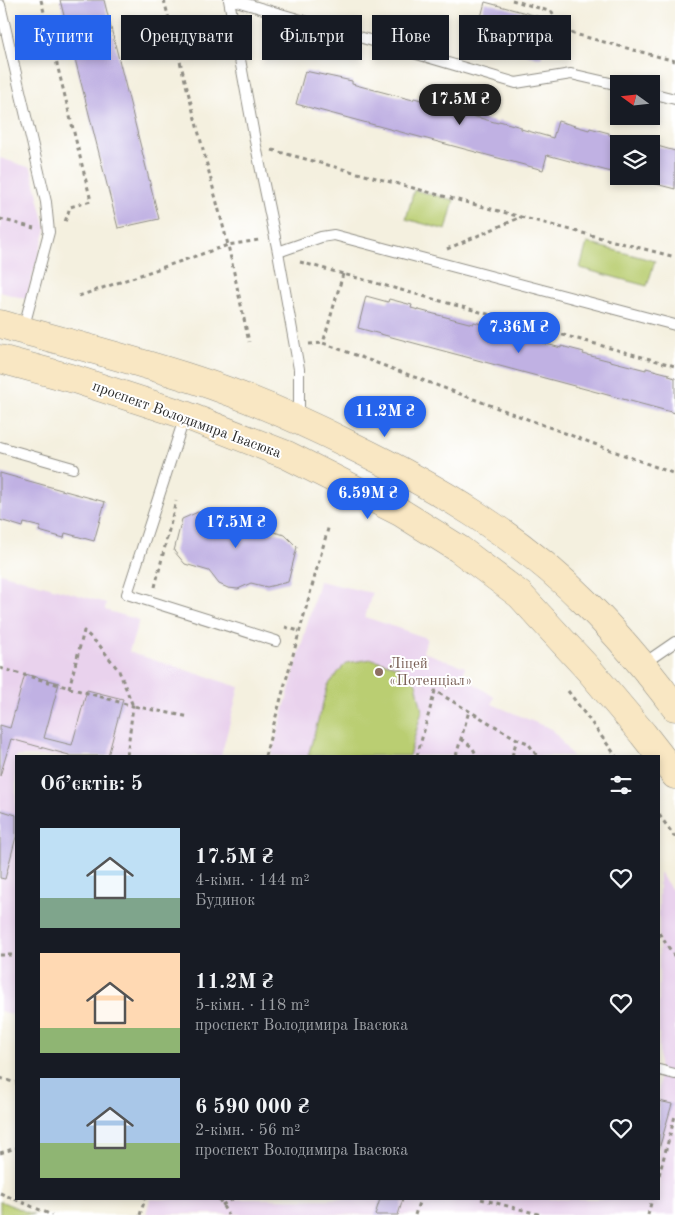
<!DOCTYPE html>
<html lang="uk">
<meta charset="utf-8">
<style>
body{margin:0;font-family:"Old Standard TT",serif;background:#20242c;color:#f1f3f6;height:100vh;display:flex;flex-direction:column;font-size:19px;white-space:nowrap}
*{box-sizing:border-box;margin:0}
p{font-size:16px;color:#9ea1a6}
.icon{flex:none;width:28px;height:28px;fill:none;stroke:currentColor;stroke-width:2;stroke-linecap:round;stroke-linejoin:round}
.map{position:relative;flex:1;overflow:hidden}
.drawer{position:absolute;left:15px;top:755px;width:645px;height:445px;display:flex;flex-direction:column;background:#171b24;border-radius:0px;box-shadow:0 2px 8px #0003}
.drawer>*{flex:none}
.top-card{position:absolute;left:15px;top:15px;width:645px;height:45px;display:flex;gap:10px}
.needle{width:32px;rotate:285deg}
.controls{position:absolute;left:610px;top:75px;display:grid;gap:10px}
.controls a{display:grid;place-items:center;width:50px;height:50px;border-radius:0px;background:#171b24;box-shadow:0 2px 8px #0003;font-size:25px}
.price{position:absolute;translate:-50% -42px;padding:0 11px;border-radius:18px;background:#2563eb;color:#fff;font-size:16px;line-height:32px;filter:drop-shadow(0 1px 2px #0008)}
.price::after{content:'';position:absolute;left:50%;top:30px;width:15px;height:11px;margin-left:-8px;background:inherit;clip-path:polygon(0 0,100% 0,50% 100%)}
.price.selected{background:#222;color:#fff}
ul{padding:0;list-style:none}
li{display:flex;align-items:center;gap:15px;height:125px;padding:0 25px}
li span{display:grid;place-items:center;flex:none;width:140px;height:100px;border-radius:0px;color:#555}
li>.icon{margin-inline-start:auto}
span .icon{width:60px;height:60px;fill:#fffc;stroke-width:1}
li b{font-size:21px}
h2{display:flex;justify-content:space-between;align-items:center;height:60px;padding:0 25px;font-size:21px}
.tag{padding:0 18px;border-radius:0px;background:#171b24;box-shadow:0 2px 8px #0003;font-size:18px;line-height:45px}
.tag.selected{background:#2563eb;color:#fff}
.map>svg:first-child{display:block}
.built{fill:#e9d2ed}
.green{fill:#bace72;stroke:#727c4e}
.building{fill:#c0b1e3}
.lines{fill:none;stroke-linecap:round;stroke-linejoin:round}
.service-casing{stroke:#908e85;stroke-width:12}
.secondary-casing{stroke:#908e85;stroke-width:29}
.path{stroke:#908e85;stroke-width:3;stroke-dasharray:4 4;stroke-linecap:butt}
.service{stroke:#fff;stroke-width:10}
.secondary{stroke:#f9e7c3;stroke-width:28}
.education-dot{fill:#8d6e63;stroke:#fff;stroke-width:2}
.labels{text-anchor:middle;stroke-width:4;stroke-linejoin:round;paint-order:stroke}
.street-label{font-size:15px;fill:#2b2b2b;stroke:#fff}
.education-label{font-size:15px;fill:#785e54;stroke:#fff;text-anchor:start}
</style>
<div class="map">
<svg width="675" height="1215" viewBox="0 0 675 1215">
<rect width="100%" height="100%" fill="#fff"/>
<filter id="ink" filterUnits="userSpaceOnUse"><feTurbulence type="fractalNoise" baseFrequency=".02" numOctaves="2"/><feDisplacementMap in="SourceGraphic" scale="10" xChannelSelector="R" yChannelSelector="G"/><feConvolveMatrix kernelMatrix="1 2 1 2 8 2 1 2 1" color-interpolation-filters="sRGB"/></filter>
<filter id="wash" filterUnits="userSpaceOnUse"><feTurbulence type="fractalNoise" baseFrequency=".0096" numOctaves="4" result="noise"/><feDisplacementMap in="SourceGraphic" scale="20" xChannelSelector="R" yChannelSelector="G"/><feGaussianBlur stdDeviation="1.12" result="paint"/><feColorMatrix in="noise" values="0 0 0 0 0 0 0 0 0 0 0 0 0 0 0 0 0 1.4 0 .05"/><feComposite in="paint" operator="in"/></filter>
<g filter="url(#wash)">
<rect width="100%" height="100%" fill="#f4f0df"/>
<!-- built -->
<path class="built" d="M0,158L31,168L46,229L26,299L0,292Z
M0,573L106,603L105,610L139,620L129,652L239,687L221,756H16V1015L0,1011Z
M319,581L372,593L365,617L427,638L423,652L465,667L463,676L494,697L492,704L553,730L572,756H271Z
M659,872L675,894V1215L146,1214L150,1199H659Z"/>
<!-- green -->
<path class="green" d="M414,190L454,200L446,230L406,219Z
M587,243L655,261L647,286L580,268Z
M372,659L399,667L416,683L422,711L409,756H308L328,685L346,663Z
M0,1201L34,1215H0Z"/>
<g id="blocks">
<!-- building -->
<path class="building" d="M60,0H104L159,219L118,228Z
M485,2L552,20L541,58L475,40Z
M305,71L352,81V84L413,100L414,98L436,104V106L498,123L499,121L521,127V129L553,138L558,121L589,130L590,128L609,133V135L639,144H619V174L547,155L543,170L296,104Z
M654,145L675,151V189L629,177L651,176V146L654,147Z
M366,296L388,302L389,299L412,305L411,308L473,324L474,322L496,328L495,330L561,348V346L584,352L583,354L646,370V368L669,374V376L675,378V413L358,328Z
M0,473L105,502L94,541L65,533L64,538L39,531L41,527L24,523L23,527L0,520Z
M234,511L249,512L263,519L266,530L285,535L297,547L288,582L267,587L251,583L238,589L228,588L219,584L209,571L185,564L174,551L182,519L198,512L224,518Z
M25,674L59,683L44,738L72,745L87,690L123,699L108,756H69V755L11,739L0,776V725L10,728Z
M0,810L16,815V837L5,879L0,878Z
M659,1101L672,1104L659,1149Z
M380,1199H403L398,1215H375Z"/>
</g>
</g>
<g filter="url(#ink)">
<use href="#blocks" fill-opacity="0" stroke="#908e85" stroke-width="1"/>
<g class="lines">
<!-- service casing -->
<g class="service-casing">
<path id="service" d="M229,0L256,146L278,252L299,369V417
M233,0L516,83L571,74L619,85
M0,5L46,202L49,232L23,330
M651,93L675,99
M278,252L321,237L334,235L675,325
M185,416L127,594L276,641
M0,447L73,468
M643,664L675,642
M659,1070L675,1074"/>
</g>
<!-- secondary casing -->
<g class="secondary-casing">
<path id="secondary" d="M0,324C65,342 131,359 196,380C248,397 300,420 350,445C436,487 519,535 587,604C619,636 648,671 675,707
M0,359L74,379L185,415L287,455L400,512L459,549L520,595L590,671L643,734L675,775"/>
</g>
<!-- path -->
<path class="path" d="M41,0L91,201L70,207L65,222
M164,0L228,245L249,342
M512,0L552,12L563,31L675,61
M272,150L521,217
M0,219L34,228
M447,249L521,217L675,257
M300,262L675,366
M343,274L323,343L675,474
M79,296L228,245L259,240
M309,344L323,343
M155,587L176,501
M285,627L299,631
M0,668L133,706L127,756
M69,688L84,631L100,646L119,671L133,706L190,717
M568,691L616,756
M461,739L472,747L477,756
M265,756L329,525
M417,756L435,691L517,739
M456,756L469,711
M512,756L517,739L528,743L537,756
M659,815L675,837
M659,933L675,957
M0,955H16
M0,1078L16,1083
M0,1153L16,1148
M659,1175L675,1116
M0,1193L52,1215
M219,1199L228,1215
M481,1199L542,1215
M222,1205L233,1199
M140,1215L145,1199
M415,1215L420,1199
M648,1215L652,1199"/>
<!-- service -->
<use href="#service" class="service"/>
<!-- secondary -->
<use href="#secondary" class="secondary"/>
</g>
</g>
<!-- markers -->
<circle class="education-dot" cx="379" cy="672" r="5"/>
<g class="labels">
<!-- street labels -->
<g class="street-label">
<text transform="translate(187 419) rotate(20)" y="5">проспект Володимира Івасюка</text>
</g>
<!-- education labels -->
<g class="education-label">
<text x="389" y="668">Ліцей<tspan x="389" dy="17">«Потенціал»</tspan></text>
</g>
</g>
</svg>
<div class="controls">
<a><svg class="needle" viewBox="-14 -14 28 28"><path d="M0-13l5 13h-10z" fill="#e53935"/><path d="M0 13l5-13h-10z" fill="#9ea1a6"/></svg></a>
<a><svg class="icon" aria-label="layers" viewBox="0 0 24 24"><path d="M12 4l9 5-9 5-9-5zM3 14l9 5 9-5"/></svg></a>
</div>
<b class="price selected" style="left:460px;top:126px">17.5M ₴</b>
<b class="price" style="left:519px;top:354px">7.36M ₴</b>
<b class="price" style="left:385px;top:438px">11.2M ₴</b>
<b class="price" style="left:368px;top:520px">6.59M ₴</b>
<b class="price" style="left:236px;top:549px">17.5M ₴</b>
<div class="top-card">
<a class="tag selected">Купити</a>
<a class="tag">Орендувати</a>
<a class="tag">Фільтри</a>
<a class="tag">Нове</a>
<a class="tag">Квартира</a>
</div>
<section class="drawer">
<h2>Об’єктів: 5<svg class="icon" aria-label="filters" viewBox="0 0 24 24"><path d="M4 7h16M4 17h16"/><circle cx="9" cy="7" r="2"/><circle cx="15" cy="17" r="2"/></svg></h2>
<ul>
<li><span style="background:linear-gradient(#bfe0f5 70%,#7fa58c 0)"><svg class="icon" aria-label="home" viewBox="0 0 24 24"><path d="M3 11l9-7 9 7M6 9v11h12V9"/></svg></span><div><b>17.5M ₴</b><p>4-кімн. · 144 m²</p><p>Будинок</p></div><svg class="icon" aria-label="heart" viewBox="0 0 24 24"><path d="M12 20l-8-8c-3-5 5-10 8-4 3-6 11-1 8 4z"/></svg></li>
<li><span style="background:linear-gradient(#ffd9b3 75%,#8fb573 0)"><svg class="icon" aria-label="home" viewBox="0 0 24 24"><path d="M3 11l9-7 9 7M6 9v11h12V9"/></svg></span><div><b>11.2M ₴</b><p>5-кімн. · 118 m²</p><p>проспект Володимира Івасюка</p></div><svg class="icon" aria-label="heart" viewBox="0 0 24 24"><path d="M12 20l-8-8c-3-5 5-10 8-4 3-6 11-1 8 4z"/></svg></li>
<li><span style="background:linear-gradient(#a9c7e8 65%,#8fb573 0)"><svg class="icon" aria-label="home" viewBox="0 0 24 24"><path d="M3 11l9-7 9 7M6 9v11h12V9"/></svg></span><div><b>6 590 000 ₴</b><p>2-кімн. · 56 m²</p><p>проспект Володимира Івасюка</p></div><svg class="icon" aria-label="heart" viewBox="0 0 24 24"><path d="M12 20l-8-8c-3-5 5-10 8-4 3-6 11-1 8 4z"/></svg></li>
</ul>
</section>
</div>
